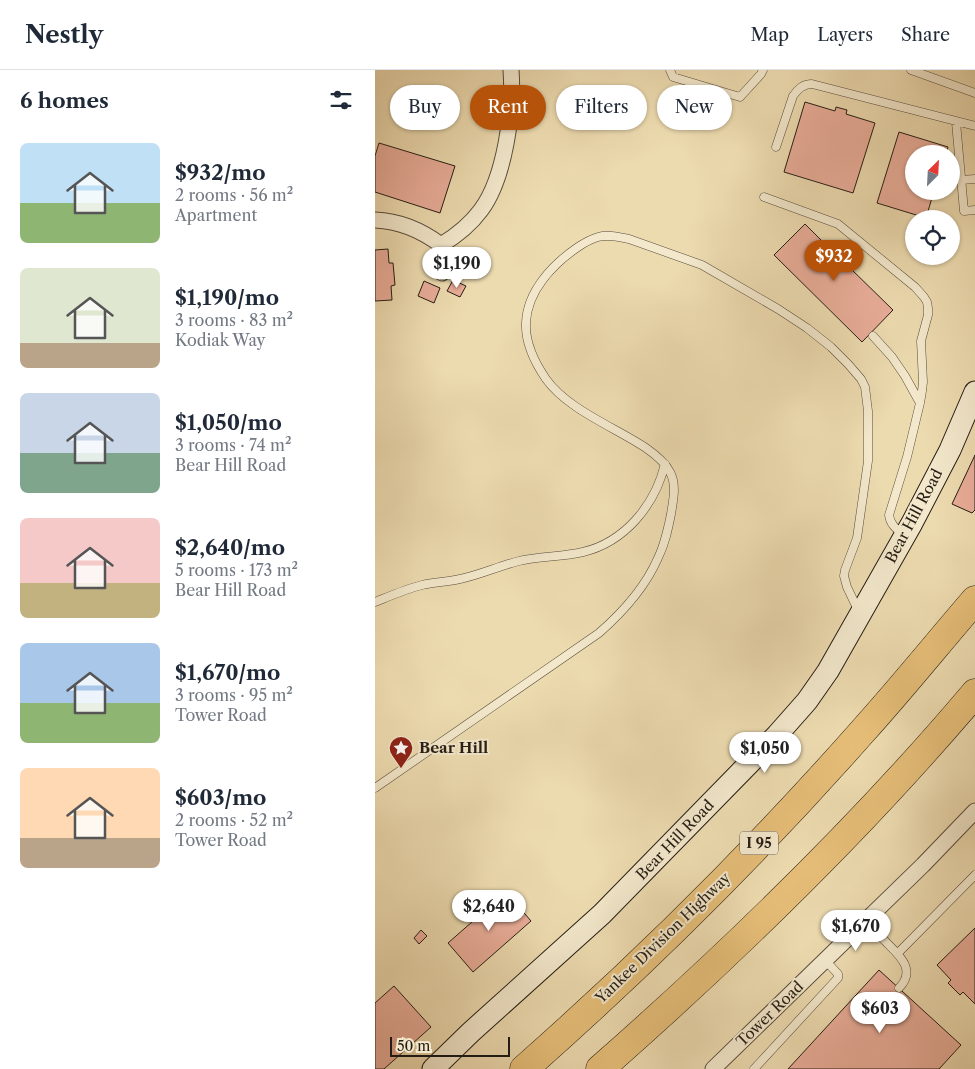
<!DOCTYPE html>
<meta charset="utf-8">
<style>
body{margin:0;font-family:"Libre Caslon Text",serif;background:#f2f2f3;color:#1f2937;height:100vh;display:flex;flex-direction:column;font-size:19px;white-space:nowrap}
*{box-sizing:border-box;margin:0}
p{font-size:16px;color:#747a83}
.icon{flex:none;width:28px;height:28px;fill:none;stroke:currentColor;stroke-width:2;stroke-linecap:round;stroke-linejoin:round}
.map{position:relative;flex:1;overflow:hidden}
.drawer{display:flex;flex-direction:column;background:#fff;width:375px}
.drawer>*{flex:none}
.guide{position:absolute;left:15px;top:15px;width:475px;height:45px;display:flex;gap:10px}
.needle{width:32px;rotate:24deg}
.fabs{position:absolute;left:530px;top:75px;display:grid;gap:10px}
.fabs a{display:grid;place-items:center;width:55px;height:55px;border-radius:50%;background:#fff;box-shadow:0 1px 4px #0004;font-size:25px}
.scale{position:absolute;left:15px;bottom:12px;width:120px;box-sizing:border-box;padding-left:5px;border:2px solid #251d14;border-top:0;font-size:14px;line-height:18px;white-space:nowrap;color:#251d14;-webkit-text-stroke:4px #f3e8cc;paint-order:stroke}
.price{position:absolute;translate:-50% -42px;padding:0 11px;border-radius:18px;background:#fff;color:#222;font-size:16px;line-height:32px;filter:drop-shadow(0 1px 2px #0008)}
.price::after{content:'';position:absolute;left:50%;top:30px;width:15px;height:11px;margin-left:-8px;background:inherit;clip-path:polygon(0 0,100% 0,50% 100%)}
.price.selected{background:#b45309;color:#fff}
ul{padding:0;list-style:none}
li{display:flex;align-items:center;gap:15px;height:125px;padding:0 20px}
li span{display:grid;place-items:center;flex:none;width:140px;height:100px;border-radius:8px;color:#555}
li>.icon{margin-inline-start:auto}
span .icon{width:60px;height:60px;fill:#fffc;stroke-width:1}
li b{font-size:21px}
h2{display:flex;justify-content:space-between;align-items:center;height:60px;padding:0 20px;font-size:21px}
.pill{padding:0 18px;border-radius:22px;background:#fff;box-shadow:0 1px 4px #0004;font-size:18px;line-height:45px}
.pill.selected{background:#b45309;color:#fff}
header{display:flex;align-items:center;gap:30px;box-sizing:border-box;height:70px;padding:0 25px;background:#fff;border-bottom:1px solid #e0e1e3}
header strong{font-size:24px}
nav{display:flex;gap:28px;margin-inline-start:auto;font-size:18px}
main{display:flex;flex:1;min-height:0}
.map>svg:first-child{display:block}
.building{fill:#e9ad99;stroke:#251d14}
.lines{fill:none;stroke-linecap:round;stroke-linejoin:round}
.lane-casing{stroke:#574c3b;stroke-width:9}
.street-casing{stroke:#574c3b;stroke-width:17}
.secondary-casing{stroke:#251d14;stroke-width:23}
.highway-casing{stroke:#251d14;stroke-width:29}
.lane{stroke:#f3e8cc;stroke-width:8}
.street{stroke:#f3e8cc;stroke-width:15}
.secondary{stroke:#f3e8cc;stroke-width:21}
.highway{stroke:#e6be78;stroke-width:28}
.labels{text-anchor:middle;stroke-width:4;stroke-linejoin:round;paint-order:stroke}
.shield{fill:#f3e8cc;stroke:#635a4b;stroke-width:1}
.shield-label{font-size:14px;font-weight:bold;fill:#251d14}
.street-label{font-size:15px;fill:#251d14;stroke:#f3e8cc}
.poi-label{font-size:15px;font-weight:bold;fill:#251d14;stroke:#f3e8cc;text-anchor:start}
</style>
<header>
<strong>Nestly</strong>
<nav><a>Map</a><a>Layers</a><a>Share</a></nav>
</header>
<main>
<section class="drawer">
<h2>6 homes<svg class="icon" aria-label="filters" viewBox="0 0 24 24"><path d="M4 7h16M4 17h16"/><circle cx="9" cy="7" r="2"/><circle cx="15" cy="17" r="2"/></svg></h2>
<ul>
<li><span style="background:linear-gradient(#bfe0f5 60%,#8fb573 0)"><svg class="icon" aria-label="home" viewBox="0 0 24 24"><path d="M3 11l9-7 9 7M6 9v11h12V9"/></svg></span><div><b>$932/mo</b><p>2 rooms · 56 m²</p><p>Apartment</p></div></li>
<li><span style="background:linear-gradient(#dfe7d0 75%,#b9a48a 0)"><svg class="icon" aria-label="home" viewBox="0 0 24 24"><path d="M3 11l9-7 9 7M6 9v11h12V9"/></svg></span><div><b>$1,190/mo</b><p>3 rooms · 83 m²</p><p>Kodiak Way</p></div></li>
<li><span style="background:linear-gradient(#c9d6e8 60%,#7fa58c 0)"><svg class="icon" aria-label="home" viewBox="0 0 24 24"><path d="M3 11l9-7 9 7M6 9v11h12V9"/></svg></span><div><b>$1,050/mo</b><p>3 rooms · 74 m²</p><p>Bear Hill Road</p></div></li>
<li><span style="background:linear-gradient(#f6c9c9 65%,#c2b280 0)"><svg class="icon" aria-label="home" viewBox="0 0 24 24"><path d="M3 11l9-7 9 7M6 9v11h12V9"/></svg></span><div><b>$2,640/mo</b><p>5 rooms · 173 m²</p><p>Bear Hill Road</p></div></li>
<li><span style="background:linear-gradient(#a9c7e8 60%,#8fb573 0)"><svg class="icon" aria-label="home" viewBox="0 0 24 24"><path d="M3 11l9-7 9 7M6 9v11h12V9"/></svg></span><div><b>$1,670/mo</b><p>3 rooms · 95 m²</p><p>Tower Road</p></div></li>
<li><span style="background:linear-gradient(#ffd9b3 70%,#b9a48a 0)"><svg class="icon" aria-label="home" viewBox="0 0 24 24"><path d="M3 11l9-7 9 7M6 9v11h12V9"/></svg></span><div><b>$603/mo</b><p>2 rooms · 52 m²</p><p>Tower Road</p></div></li>
</ul>
</section>
<div class="map">
<svg width="600" height="999" viewBox="0 0 600 999">
<rect width="100%" height="100%" fill="#eddbb0"/>
<filter id="stains"><feTurbulence type="fractalNoise" baseFrequency=".004" numOctaves="4"/><feColorMatrix values="0 0 0 0 .2 0 0 0 0 .09 0 0 0 0 .02 0 0 0 .5 -.17"/></filter>
<radialGradient id="worn" r=".72"><stop offset=".6" stop-color="#630" stop-opacity="0"/><stop offset="1" stop-color="#630" stop-opacity=".3"/></radialGradient>
<!-- building -->
<path class="building" d="M430,32L460,41L461,37L472,40L471,44L500,53L478,123L409,102Z
M524,62L573,77L571,84H539V121H559L551,148L502,133Z
M4,73L80,96L65,143L0,122V86Z
M430,154L454,178L459,174L477,192L473,196L518,240L487,272L399,185Z
M84,178L99,186L91,202L76,194Z
M13,179L14,193H18L20,215L16,216L17,230L0,231V180Z
M78,210L91,216L85,227L72,221Z
M49,211L65,218L59,233L43,226Z
M600,385V440L597,443L577,434Z
M131,822L156,851L98,902L73,873Z
M600,858V934L588,922L585,925L573,913L576,910L562,895Z
M46,860L52,866L44,874L39,868Z
M504,900L586,975L564,999H413Z
M19,916L56,957L9,999H0V933Z"/>
<g class="lines">
<!-- lane casing -->
<g class="lane-casing">
<path id="lane" d="M295,0L298,7L365,27L386,4L388,0
M536,0L600,23
M581,52L589,141L600,140
M401,77L418,26C423,19 428,14 437,14L600,56
M576,107L586,110L600,109
M389,127L463,154L540,217L549,227L552,232L553,238V245L546,271L548,312L547,321L545,333L532,387L514,445C515,454 521,459 528,464
M498,266L517,287L530,306L545,333
M0,532C15,526 31,519 47,515C59,512 72,512 85,509C105,505 124,496 144,491C165,486 187,487 208,482C250,472 280,435 290,394
M0,718L224,563C248,542 270,518 283,488C290,474 293,459 296,444C298,431 302,415 295,402C290,392 281,385 271,378C241,358 192,339 171,309C160,293 150,273 151,253C152,221 178,194 203,177C209,173 216,169 223,167C233,164 244,167 254,169L327,195L403,239L432,258L456,277L473,294L486,309L490,317L493,341V391L482,468L470,500L469,506L472,517L483,540
M490,852C497,859 504,865 511,872C524,885 542,900 524,918
M523,883L600,805
M379,999L463,908V904L450,890"/>
</g>
<!-- street casing -->
<g class="street-casing">
<path id="street" d="M0,150C25,151 46,160 66,175
M67,203L68,194L66,175C81,166 95,155 106,140C130,108 139,40 136,0
M338,999L548,795L600,741"/>
</g>
<!-- secondary casing -->
<g class="secondary-casing">
<path id="secondary" d="M58,999L96,962L227,844L402,665L432,631L453,601L537,453L575,380L600,322"/>
</g>
<!-- highway casing -->
<g class="highway-casing">
<path id="highway" d="M149,999C268,894 382,781 487,662C526,619 562,574 600,530
M225,999C358,882 486,758 600,623"/>
</g>
<!-- lane -->
<use href="#lane" class="lane"/>
<!-- street -->
<use href="#street" class="street"/>
<!-- secondary -->
<use href="#secondary" class="secondary"/>
<!-- highway -->
<use href="#highway" class="highway"/>
</g>
<!-- icons -->
<defs>
<g id="sight-pin" transform="scale(1.25)"><path d="M0 17L-7.5 6A9.5 9.5 0 1 1 7.5 6Z" fill="#8f2418" stroke="#f3e8cc"/><path d="M0-6L1.8-2.2L6-1.7L2.9 1.2L3.7 5.4L0 3.3L-3.7 5.4L-2.9 1.2L-6-1.7L-1.8-2.2Z" fill="#fff"/></g>
</defs>
<g fill-rule="evenodd">
<use href="#sight-pin" x="26" y="678"/>
</g>
<g class="labels">
<!-- shield labels -->
<rect class="shield" x="365" y="761.5" width="38" height="23" rx="4"/>
<g class="shield-label">
<text x="384" y="778">I 95</text>
</g>
<!-- street labels -->
<g class="street-label">
<text transform="translate(539 446) rotate(-62)" y="5">Bear Hill Road</text>
<text transform="translate(300 770) rotate(-46)" y="5">Bear Hill Road</text>
<text transform="translate(288 868) rotate(-44)" y="5">Yankee Division Highway</text>
<text transform="translate(395 944) rotate(-44)" y="5">Tower Road</text>
</g>
<!-- poi labels -->
<g class="poi-label">
<text x="44" y="683">Bear Hill</text>
</g>
</g>
<rect width="100%" height="100%" filter="url(#stains)"/>
<rect width="100%" height="100%" fill="url(#worn)"/>
</svg>
<div class="fabs">
<a><svg class="needle" viewBox="-14 -14 28 28"><path d="M0-13l5 13h-10z" fill="#e53935"/><path d="M0 13l5-13h-10z" fill="#747a83"/></svg></a>
<a><svg class="icon" aria-label="locate" viewBox="0 0 24 24"><circle cx="12" cy="12" r="6"/><path d="M12 2v4M12 18v4M2 12h4M18 12h4"/></svg></a>
</div>
<div class="scale">50 m</div>
<b class="price selected" style="left:459px;top:212px">$932</b>
<b class="price" style="left:82px;top:219px">$1,190</b>
<b class="price" style="left:390px;top:704px">$1,050</b>
<b class="price" style="left:114px;top:862px">$2,640</b>
<b class="price" style="left:481px;top:882px">$1,670</b>
<b class="price" style="left:505px;top:964px">$603</b>
<div class="guide">
<a class="pill">Buy</a>
<a class="pill selected">Rent</a>
<a class="pill">Filters</a>
<a class="pill">New</a>
</div>
</div>
</main>
